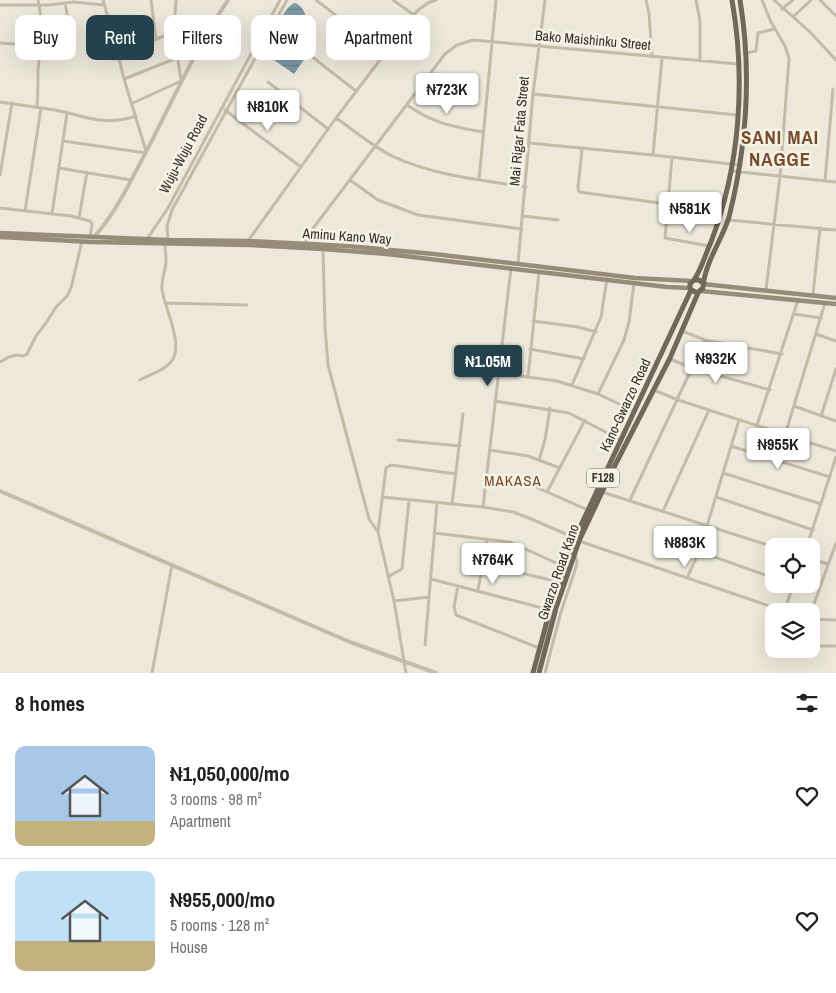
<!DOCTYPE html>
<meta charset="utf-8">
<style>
body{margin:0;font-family:"Archivo Narrow",sans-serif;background:#f6f6f6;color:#202124;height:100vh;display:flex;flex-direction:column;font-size:19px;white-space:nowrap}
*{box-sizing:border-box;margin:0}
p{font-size:16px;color:#757577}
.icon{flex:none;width:28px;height:28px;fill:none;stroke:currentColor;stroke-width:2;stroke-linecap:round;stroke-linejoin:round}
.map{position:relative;height:673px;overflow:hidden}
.details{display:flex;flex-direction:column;background:#fff;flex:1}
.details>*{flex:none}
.hud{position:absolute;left:15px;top:15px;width:500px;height:45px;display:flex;gap:10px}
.controls{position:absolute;left:765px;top:538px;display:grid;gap:10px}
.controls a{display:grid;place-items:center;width:55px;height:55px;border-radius:10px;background:#fff;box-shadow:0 5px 20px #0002;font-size:25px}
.price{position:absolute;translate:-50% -42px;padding:0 11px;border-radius:5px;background:#fff;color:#222;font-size:16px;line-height:32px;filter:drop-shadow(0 1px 2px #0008)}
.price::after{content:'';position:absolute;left:50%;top:30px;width:15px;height:11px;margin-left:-8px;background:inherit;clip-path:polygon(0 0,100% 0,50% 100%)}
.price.selected{background:#23424d;color:#fff}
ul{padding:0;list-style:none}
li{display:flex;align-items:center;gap:15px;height:125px;padding:0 15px}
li+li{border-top:1px solid #e0e0e0}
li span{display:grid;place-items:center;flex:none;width:140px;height:100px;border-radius:10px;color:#555}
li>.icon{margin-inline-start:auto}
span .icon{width:60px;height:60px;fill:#fffc;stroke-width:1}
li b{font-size:21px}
h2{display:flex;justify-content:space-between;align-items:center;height:60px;padding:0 15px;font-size:21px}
.chip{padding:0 18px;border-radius:10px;background:#fff;box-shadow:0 5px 20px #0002;font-size:18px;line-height:45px}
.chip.selected{background:#23424d;color:#fff}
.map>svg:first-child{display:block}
.water{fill:url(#water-rules)}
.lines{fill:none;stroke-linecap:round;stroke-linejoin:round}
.minor{stroke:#c4baa8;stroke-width:3}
.tertiary{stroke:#c4baa8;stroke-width:4}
.secondary{stroke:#978b7a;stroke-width:4.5}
.primary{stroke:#72675a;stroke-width:5}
.labels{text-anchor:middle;stroke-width:5;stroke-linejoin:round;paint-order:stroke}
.shield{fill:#f6f2e6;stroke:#6d6860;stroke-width:1}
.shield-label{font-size:12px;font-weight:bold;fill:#322d27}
.street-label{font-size:14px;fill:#322d27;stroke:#f6f2e6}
.neighbourhood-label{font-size:15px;letter-spacing:1px;fill:#754c2c;stroke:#f6f2e6}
.district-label{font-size:19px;font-weight:bold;letter-spacing:1px;fill:#754c2c;stroke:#f6f2e6}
</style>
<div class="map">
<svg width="836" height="673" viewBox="0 0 836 673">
<defs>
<pattern id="water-rules" width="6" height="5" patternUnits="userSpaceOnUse" patternTransform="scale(1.25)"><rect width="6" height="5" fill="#7e9ca6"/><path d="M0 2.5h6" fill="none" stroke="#688087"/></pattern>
</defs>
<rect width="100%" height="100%" fill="#ede8db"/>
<!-- water -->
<path class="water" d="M295,3C307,7 308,26 312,37L304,47L310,51L294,74L274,60L269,48C271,37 284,6 295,3Z"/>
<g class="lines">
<!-- minor -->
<path class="minor" d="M103,0L114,38L124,79L146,151
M151,0L156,39
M176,0L174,32L181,81
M316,0L385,53
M393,0L414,15
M646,0L649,13L652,57
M696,0L700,21V61
M762,0L771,22L785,46L789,59L780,176L766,290
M774,0L810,32L836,60
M820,0L836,16
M65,3L71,35
M0,5H49L73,2L104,5
M782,9L793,0
M793,17L811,0
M130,21L137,47
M110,24L125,21L153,20
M0,43L41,46
M746,53L756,51L758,33L775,29
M117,55L174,32L184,26L200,20L213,22
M311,56L356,91
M124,79L177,58
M268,82L328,129
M533,94L737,115
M0,102C18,105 37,107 55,110C87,116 102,127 136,116
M133,103L181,81
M407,105C433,123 453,127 483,132
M37,107C38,95 38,83 38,71C40,47 44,24 38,0
M225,110L301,167
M336,118C355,131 373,147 394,157C436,176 481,180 526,187
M63,141L146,153
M529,143L653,155L739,165
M582,149L578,188L579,192L667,204
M653,155L662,58
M672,157L665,238L709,246
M59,168L131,180
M731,171L836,182
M0,175L12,103
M350,180L378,200L418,215L522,229
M479,180L496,0
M825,181L833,89
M0,208L71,216L90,221L92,224L90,237
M25,211L41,108
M52,214L67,113
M523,216L558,220
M79,218L87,172
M728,220L836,230
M147,239L168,208L280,0
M168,240L167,226L172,210L287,0
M248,241L336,118L417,11L428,3L436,0
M305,243L308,235L445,54L457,45L473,40L738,64
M323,249L325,327L328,365L369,519L378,532
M518,264L533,94L545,0
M813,295L820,228
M165,303L247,305
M794,314L821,318
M533,321L578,327L596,332
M682,331L705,340L782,354
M816,334L836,341
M530,349L584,359
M670,359L692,368L770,390
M0,362L9,357L16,355L23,356L27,354L36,336L46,323L56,307L67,296L71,288L82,241
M498,373L557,381L598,394L634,411
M528,377L539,272
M140,380C149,375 163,371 170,363C186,347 164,308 162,289C161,280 165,272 166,263C166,256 165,250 165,243
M572,385L601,317L607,279
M654,390L678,400L836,451
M598,394L624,340L629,322L634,283
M495,401L569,413L621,440
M794,406L836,421
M821,416L836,369
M757,425L798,300
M785,435L825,303
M398,440L460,446
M731,446L830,477
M490,450L528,456L560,468
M539,460L545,440L550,408
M723,473L821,504
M487,476L520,480L588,510
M547,492L585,420
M602,492L774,547
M382,497L483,507L513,512L529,518L575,538
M716,497L813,530
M630,500L705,340
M452,504L463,414
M483,507L511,268
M663,511L709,410
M707,526L739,420
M434,533L510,542L565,567
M579,541L784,611
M807,546L836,457
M811,559L828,564
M482,564L559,582
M389,576L402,569L409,500
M687,578L698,554L703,553L774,578
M431,579L550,610
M458,586L454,607L456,615L539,648
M478,590L487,540
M394,601L429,597
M784,611L794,584
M811,612L836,543
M811,619L836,620
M425,645L437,503
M811,646H836
M152,673L172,565
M406,673L394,601L378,532L386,468L391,465L456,474
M545,673L561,612L576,567L577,562L575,553"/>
<!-- tertiary -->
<path class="tertiary" d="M93,238C116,213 131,180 147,150C173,100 196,48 228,0
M0,491L350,642L436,673"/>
<!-- secondary -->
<path class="secondary" d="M0,233L168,240L248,241L348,246L434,254L635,278L691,281
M0,237L91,242L250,245L323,249L387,254L667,287L690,288
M703,284L836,298
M701,291L836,304"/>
<!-- primary -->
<path class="primary" d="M694,280C702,268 705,255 711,242C740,166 746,80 732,0
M703,283L699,280H694L690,284V289L697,293L703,288C704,264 722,240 729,217C747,145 752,73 740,0
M533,673L550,610L575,538L691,290
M539,673L556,608L579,541L611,473L670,358L698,293"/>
</g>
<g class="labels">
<!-- shield labels -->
<rect class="shield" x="587" y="468.5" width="32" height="19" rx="4"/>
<g class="shield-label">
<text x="603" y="482">F128</text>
</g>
<!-- street labels -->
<g class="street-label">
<text transform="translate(593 40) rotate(5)" y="5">Bako Maishinku Street</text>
<text transform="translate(519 131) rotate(-85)" y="5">Mai Rigar Fata Street</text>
<text transform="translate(183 154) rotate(-62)" y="5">Wuju-Wuju Road</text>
<text transform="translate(347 236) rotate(4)" y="5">Aminu Kano Way</text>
<text transform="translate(625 405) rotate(-65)" y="5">Kano-Gwarzo Road</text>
<text transform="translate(558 572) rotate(-71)" y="5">Gwarzo Road Kano</text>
</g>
<!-- neighbourhood labels -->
<g class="neighbourhood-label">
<text x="513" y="486">MAKASA</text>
</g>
<!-- district labels -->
<g class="district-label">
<text x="780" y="144">SANI MAI<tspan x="780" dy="22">NAGGE</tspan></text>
</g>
</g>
</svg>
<div class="controls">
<a><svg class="icon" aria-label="locate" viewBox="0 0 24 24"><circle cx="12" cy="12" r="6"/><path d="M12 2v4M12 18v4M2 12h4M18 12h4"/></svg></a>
<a><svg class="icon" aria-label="layers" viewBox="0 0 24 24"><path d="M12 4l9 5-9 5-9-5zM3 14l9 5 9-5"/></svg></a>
</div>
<b class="price" style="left:447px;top:115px">₦723K</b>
<b class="price" style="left:268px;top:132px">₦810K</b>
<b class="price" style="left:690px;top:234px">₦581K</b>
<b class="price" style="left:716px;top:384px">₦932K</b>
<b class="price selected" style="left:488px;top:387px">₦1.05M</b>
<b class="price" style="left:778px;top:470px">₦955K</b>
<b class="price" style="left:685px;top:568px">₦883K</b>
<b class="price" style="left:493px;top:585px">₦764K</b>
<div class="hud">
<a class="chip">Buy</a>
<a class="chip selected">Rent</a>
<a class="chip">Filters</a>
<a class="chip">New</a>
<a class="chip">Apartment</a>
</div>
</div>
<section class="details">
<h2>8 homes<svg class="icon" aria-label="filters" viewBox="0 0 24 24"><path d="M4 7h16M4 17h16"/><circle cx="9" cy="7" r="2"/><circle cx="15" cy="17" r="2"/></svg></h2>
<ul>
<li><span style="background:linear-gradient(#a9c7e8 75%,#c2b280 0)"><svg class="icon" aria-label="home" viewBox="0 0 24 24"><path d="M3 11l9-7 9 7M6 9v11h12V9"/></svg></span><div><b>₦1,050,000/mo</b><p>3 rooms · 98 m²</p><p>Apartment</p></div><svg class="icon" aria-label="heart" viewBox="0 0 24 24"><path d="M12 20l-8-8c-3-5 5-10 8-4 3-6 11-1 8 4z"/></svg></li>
<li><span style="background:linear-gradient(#bfe0f5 70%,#c2b280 0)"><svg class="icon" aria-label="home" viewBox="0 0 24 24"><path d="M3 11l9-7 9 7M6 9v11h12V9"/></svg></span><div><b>₦955,000/mo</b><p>5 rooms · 128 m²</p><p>House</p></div><svg class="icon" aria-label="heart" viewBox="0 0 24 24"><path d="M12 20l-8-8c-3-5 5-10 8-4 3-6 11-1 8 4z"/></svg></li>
</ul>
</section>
